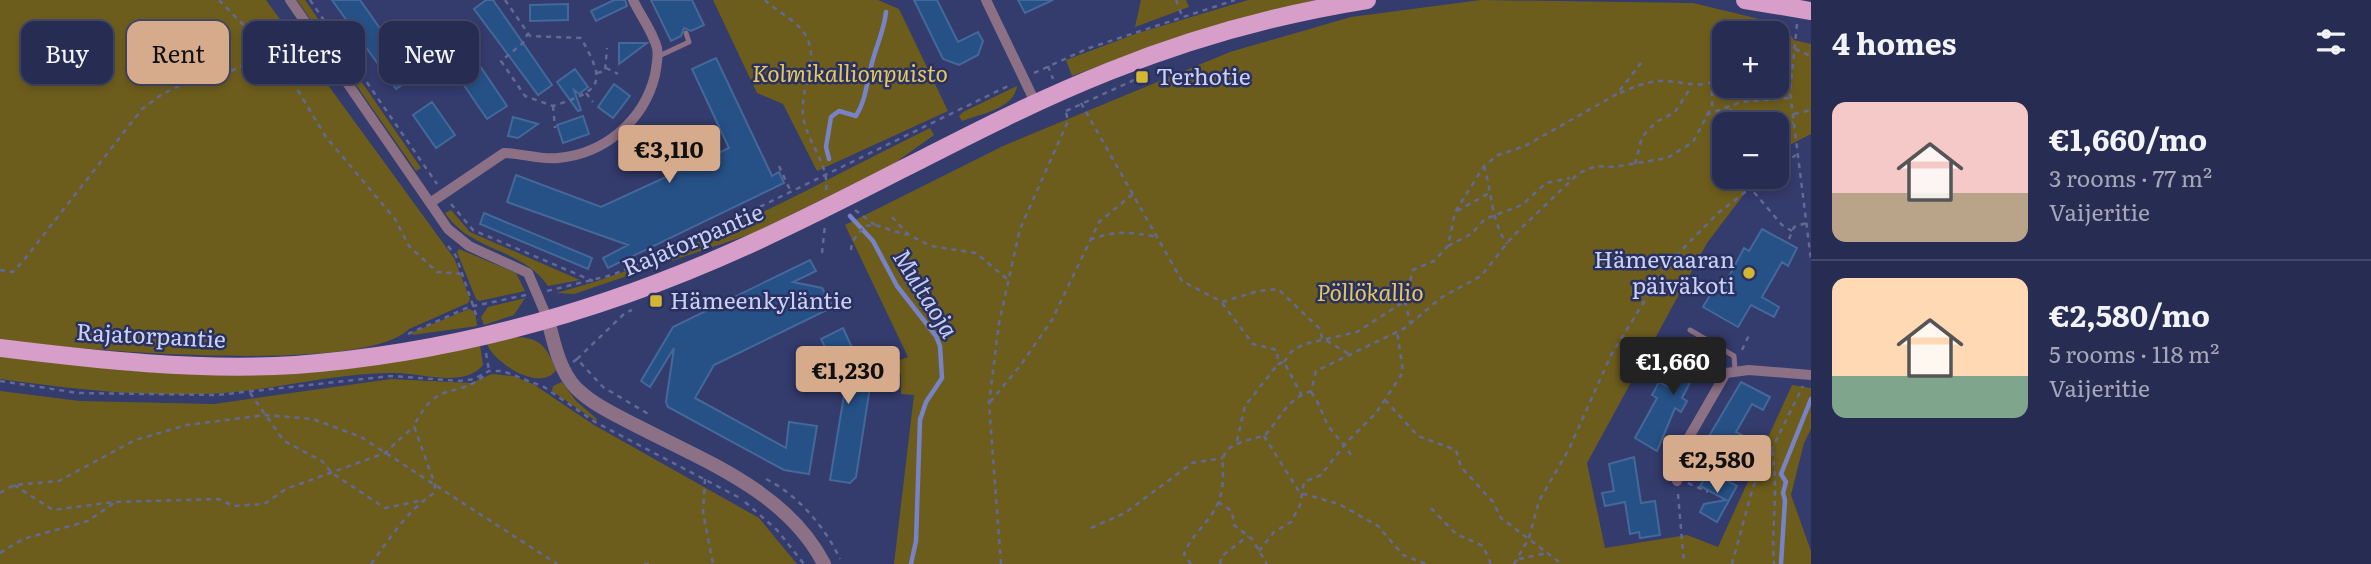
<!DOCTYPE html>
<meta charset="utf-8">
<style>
body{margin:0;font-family:Literata,serif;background:#33385c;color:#f1f3f6;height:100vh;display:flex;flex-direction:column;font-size:26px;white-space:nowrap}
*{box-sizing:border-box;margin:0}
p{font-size:23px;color:#a4a7b8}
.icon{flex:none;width:38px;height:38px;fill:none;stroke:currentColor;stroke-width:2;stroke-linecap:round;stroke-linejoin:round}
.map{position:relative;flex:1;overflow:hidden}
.panel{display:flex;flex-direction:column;background:#272c52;width:560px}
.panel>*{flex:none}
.guide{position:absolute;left:21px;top:21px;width:665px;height:63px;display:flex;gap:14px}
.buttons{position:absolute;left:1712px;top:21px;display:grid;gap:14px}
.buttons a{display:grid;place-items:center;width:77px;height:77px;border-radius:14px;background:#272c52;box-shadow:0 4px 10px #0003,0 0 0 2px #434869;font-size:35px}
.price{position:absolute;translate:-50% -60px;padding:0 16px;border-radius:7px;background:#d6ab8b;color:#111;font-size:23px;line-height:46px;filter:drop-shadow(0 2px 4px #0008)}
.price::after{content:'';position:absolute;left:50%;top:42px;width:21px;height:16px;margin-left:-10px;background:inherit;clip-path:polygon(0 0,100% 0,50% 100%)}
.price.on{background:#222;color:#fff}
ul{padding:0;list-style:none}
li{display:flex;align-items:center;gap:21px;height:175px;padding:0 21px}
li+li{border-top:2px solid #434869}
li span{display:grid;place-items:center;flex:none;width:196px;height:140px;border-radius:14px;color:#555}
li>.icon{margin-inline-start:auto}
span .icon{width:84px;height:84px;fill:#fffc;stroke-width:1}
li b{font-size:30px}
h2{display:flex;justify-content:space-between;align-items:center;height:84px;padding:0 21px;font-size:30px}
.tag{padding:0 24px;border-radius:14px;background:#272c52;box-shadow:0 4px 10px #0003,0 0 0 2px #434869;font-size:24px;line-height:63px}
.tag.on{background:#d6ab8b;color:#111}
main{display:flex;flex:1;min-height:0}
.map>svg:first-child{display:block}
.green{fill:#6d5d1d;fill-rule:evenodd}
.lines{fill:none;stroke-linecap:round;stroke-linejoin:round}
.stream{stroke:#7783c6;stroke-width:4.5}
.building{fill:#265187;stroke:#446897;stroke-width:2}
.path{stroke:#626996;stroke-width:2.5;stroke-dasharray:5 5;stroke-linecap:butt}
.service{stroke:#8c7085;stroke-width:5}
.minor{stroke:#8c7085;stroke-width:10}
.tertiary{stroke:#8c7085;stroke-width:14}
.primary{stroke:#d69ec8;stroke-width:18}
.poi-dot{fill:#d4b635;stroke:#2a3062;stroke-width:2.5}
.labels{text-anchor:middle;stroke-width:5;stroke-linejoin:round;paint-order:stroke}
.park-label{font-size:23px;font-style:italic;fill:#e4c85b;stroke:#2a3062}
.poi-label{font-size:23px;fill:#cad1f0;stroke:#2a3062;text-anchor:start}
.street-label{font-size:23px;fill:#cad1f0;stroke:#2a3062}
.water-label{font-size:24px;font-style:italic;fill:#c3ccf1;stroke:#2a3062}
</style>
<main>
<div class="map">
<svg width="1811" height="564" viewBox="0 0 1811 564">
<rect width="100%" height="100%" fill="#343b6d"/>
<!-- green -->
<path class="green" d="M0,0H266L454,258L470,299L468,303L409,329C363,376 71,349 0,340Z
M297,0H305L421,168L416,171Z
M713,0H878L899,9L948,111L817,171L783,104L757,93Z
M1141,0H1186L1189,7L1135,27Z
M1248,0H1316C1232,19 1152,46 1072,76L1066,60L1138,33Z
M1481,0L1693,3L1784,25L1794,40L1811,44V134L1776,152V124H1724V177H1757L1707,243L1587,463L1605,548L1687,535L1718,547L1792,385L1811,388V429L1804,443L1791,495L1811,551V564H894L914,395L901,394V375L894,362L908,357L845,225L1003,146L1230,52L1351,17ZM1724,33H1776V86H1724Z
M1017,86C1014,109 980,114 962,121L959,116L963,112Z
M930,128L934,135L892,165L754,233L574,294L556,293C688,258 808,188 930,128Z
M451,210L470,232L580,280L548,286C521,247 473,253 445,213Z
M459,249L516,273L525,291L479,301L476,299L457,252Z
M525,298L514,315L484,325L481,317L488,307Z
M469,309L475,312L477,326L412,335L413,332Z
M515,337C541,337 547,348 556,370C541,393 494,363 487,344Z
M480,345L483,365C463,389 421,372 392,373C336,373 279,389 223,393C149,398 73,389 0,379V357L147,372Z
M492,374L513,376L533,384L594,425L759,518L797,564H0V391L80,401L214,404L391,379L471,383Z
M562,382L576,401L597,419L596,421L552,391L553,386Z"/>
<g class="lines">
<!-- stream -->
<path class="stream" d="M829,159L826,147L831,117L839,111L856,116C866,100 866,85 871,67C875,48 884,32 886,12
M850,216L873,241L897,286L936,336L940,346L942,378L926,402L920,420L916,541L911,564
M1781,564L1785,500L1783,493L1786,482L1781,474L1811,399"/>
</g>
<!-- building -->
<path class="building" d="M332,0H360L414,77L396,89Z
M486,0H493L552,85L538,95L474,9Z
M614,0H625L627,6L596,21L591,11Z
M651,0H692L704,25L691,31L684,28L681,36L671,41Z
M914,0H937L958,42L978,32L983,41L978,55L959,65L943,59Z
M1018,0H1053L1025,13Z
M568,4V20L530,21V5Z
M449,20L507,106L487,119L429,34Z
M619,43H647L619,64Z
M716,58L772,176L779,172L784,183L608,268L603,258L628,245L507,202L516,175L601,207L729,148L692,69Z
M575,69L588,87L579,94L574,90L581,110L578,111L557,82Z
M614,84L630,96L613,118L598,107Z
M432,102L455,135L436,148L413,115Z
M583,116L589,134L563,143L557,125Z
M513,117L538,124L518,138L508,136Z
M484,213L592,258L588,269L480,224Z
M1762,229L1797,248L1788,266L1782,262L1762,297L1779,307L1774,317L1751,305L1738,327L1703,307L1720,279L1726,282L1744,248L1749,251Z
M810,260L816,271L793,282L822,288L833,307L714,365L695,398L786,448L789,422L817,426L809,474L784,470L668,407L666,402L674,348L650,387L641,381L673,327Z
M843,328L870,387L856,477L850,483L830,480L845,389L821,339Z
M1697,343L1715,353L1700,381L1693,377L1682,398L1687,401L1681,412L1675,408L1657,451L1635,438L1657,398L1652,395L1659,382L1672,389L1684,366L1678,363L1683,353L1689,357Z
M1741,382L1770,397L1763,410L1752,404L1736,432L1744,436L1735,454L1724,449L1717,462L1699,453Z
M1634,457L1641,503L1655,501L1660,535L1640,538L1639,532L1630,534L1625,502L1605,506L1602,493L1614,491L1609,464Z
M1709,471L1737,486L1717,522L1700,512L1704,504L1726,500L1700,486Z"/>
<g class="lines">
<!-- path -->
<path class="path" d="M219,0L269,51L294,84L326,137L395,219L409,246L437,272L463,274
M310,0L437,184
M505,0L530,36L581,38C607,84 602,90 553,106L525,96L501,61L523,43L528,33
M765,0C778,13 801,22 808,40C818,66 800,89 803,115C806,142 830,164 826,191
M1176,0L1182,16
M1797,24L1790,92L1811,260
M1795,49L1811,56
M1776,52L1792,57
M1048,66L1053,79
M606,68L618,74
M597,73L605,71L607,48
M1034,73L1089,48L1235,0
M586,93L593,102
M1620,93C1631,88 1646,82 1658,81C1684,80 1701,92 1724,76
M1081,103L1182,281L1222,302L1258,291L1278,289L1320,329L1322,338L1349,354
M553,106L555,128
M1066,111L1143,76
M1794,114L1811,110
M1706,115L1741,102L1791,98
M1730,124L1731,105
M1776,135L1793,122
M1635,164L1642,137L1656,122L1675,112L1691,87
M779,166L791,192
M1484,166C1492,192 1491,221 1507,244
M1776,169L1796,155
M1741,177L1782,225L1792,231
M451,204L473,230L593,281
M855,210L875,225
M1457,211L1491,192
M892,217L909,235L931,246L976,253L1007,279
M1789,239L1794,227L1806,223
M1090,240C1115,230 1132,232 1157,237
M448,246L456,256L478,320
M1448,246L1471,234L1485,219L1522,205L1546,183L1570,178
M851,250L852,242L864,226L875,225L907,235
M822,253L825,225
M0,270L13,272L24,260L142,109L162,94L197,78H212L241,67L255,37
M547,291L612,275L665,253L1012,84
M1405,301L1410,322
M1222,303L1253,344L1277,350L1278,364L1284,362L1301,394
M408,334L469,307L526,295
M1742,350L1749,335
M486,353L489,370
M577,359L625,313L632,310
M573,362L577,359L603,387L650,415
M1284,362L1291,352L1304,344L1357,332L1405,301L1413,270L1434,261L1448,246L1455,212L1484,166L1498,155L1525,146L1617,94L1641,63
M0,381L78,393L217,395L391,376L460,381L474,379L489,371H503L544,387L595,422L740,498
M1311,392C1321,405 1322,415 1329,427C1337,438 1347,446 1353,459
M250,393L284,441L322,461L332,473L385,508L420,501
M1385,400L1418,436L1456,450L1461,467L1493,502L1501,518L1562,564
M990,402L1020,366L1052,320L1099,222L1133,194
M1264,436L1300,493L1339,504L1378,526L1403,555L1426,564
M1237,441L1245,406L1278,364
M1772,451C1779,489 1771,526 1774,564
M705,479L703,512L713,564
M766,479C798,495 825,527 840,559
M1688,483L1708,492
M14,485L53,510L114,502L218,499L234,506L264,504L286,489L385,453L414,426
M0,493L14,485L59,481L135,440L187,425L266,415L313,419L361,437L557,564
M1678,494L1684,564
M745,502L777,530L804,564
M1218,502L1232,511L1234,525L1252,539L1267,564
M1431,508L1456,534L1483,546L1491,564
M1091,528L1125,513L1192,463L1223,458
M1259,551L1274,532L1291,522L1300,505L1304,482L1321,475L1345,444L1376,413L1396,383L1403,372L1397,331
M0,553L23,539L88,521L114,503
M1519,559L1547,553
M371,564C390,538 407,511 434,493L435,485L414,426C437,378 456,400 485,375
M644,564H651
M1001,564L989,403L999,323L1020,229L1068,121L1065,108
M1191,564L1184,554C1191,535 1210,522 1218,503C1234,463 1200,449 1264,436C1280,420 1286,399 1311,391L1316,371L1405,328L1442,297L1481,276L1513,236L1579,173L1596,166L1614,167L1667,158L1693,142L1712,106V84
M1220,564L1222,556L1248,536
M1514,564L1529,538L1539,501L1569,449L1611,355L1667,265L1718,213L1765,177
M1732,564L1753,487L1803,386"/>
<!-- service -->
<path class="service" d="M659,56L689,42L686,33
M1690,330L1734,356L1735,370"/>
<!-- minor -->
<path class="minor" d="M290,0L448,229L469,246L528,273L548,320
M986,0L1036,104
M430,203L504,153C522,153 539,160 558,158C604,154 644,121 655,75C656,67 659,57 657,48C653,32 640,15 633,0
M1677,481L1681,451L1726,373L1749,370L1811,375"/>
<!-- tertiary -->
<path class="tertiary" d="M548,320C554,343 559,370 576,388C593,405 618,416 639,427C707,462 788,493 824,564"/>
<!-- primary -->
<path class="primary" d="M1745,0L1811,11
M0,348C97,360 197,371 295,365C456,353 613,308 759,240C877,186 989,119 1110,71C1192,38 1279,14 1367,0"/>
</g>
<!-- markers -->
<g class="poi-dot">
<rect x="1135" y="70" width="14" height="14" rx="3.5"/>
<circle cx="1749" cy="273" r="7"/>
<rect x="649" y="294" width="14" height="14" rx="3.5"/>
</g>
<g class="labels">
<!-- park labels -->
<g class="park-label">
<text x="850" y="82">Kolmikallionpuisto</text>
<text x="1370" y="301">Pöllökallio</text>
</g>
<!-- poi labels -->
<g class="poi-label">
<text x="1156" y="85">Terhotie</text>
<text x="1735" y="268" text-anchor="end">Hämevaaran<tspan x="1735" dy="26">päiväkoti</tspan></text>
<text x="670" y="309">Hämeenkyläntie</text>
</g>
<!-- street labels -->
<g class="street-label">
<text transform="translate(693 240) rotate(-23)" y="8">Rajatorpantie</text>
<text transform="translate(151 336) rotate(3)" y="8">Rajatorpantie</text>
</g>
<!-- water labels -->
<g class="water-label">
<text transform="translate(925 294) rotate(58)" y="8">Multaoja</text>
</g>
</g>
</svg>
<div class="buttons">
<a>+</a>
<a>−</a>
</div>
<b class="price" style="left:669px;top:185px">€3,110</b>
<b class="price on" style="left:1673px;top:397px">€1,660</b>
<b class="price" style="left:848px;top:406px">€1,230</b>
<b class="price" style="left:1717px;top:495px">€2,580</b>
<div class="guide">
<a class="tag">Buy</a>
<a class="tag on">Rent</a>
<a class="tag">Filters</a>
<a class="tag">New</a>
</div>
</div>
<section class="panel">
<h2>4 homes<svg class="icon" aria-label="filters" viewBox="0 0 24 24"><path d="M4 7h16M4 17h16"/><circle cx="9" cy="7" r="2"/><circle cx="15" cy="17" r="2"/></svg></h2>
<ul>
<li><span style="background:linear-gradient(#f6c9c9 65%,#b9a48a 0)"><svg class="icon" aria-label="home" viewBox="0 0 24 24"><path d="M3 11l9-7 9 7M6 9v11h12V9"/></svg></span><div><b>€1,660/mo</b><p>3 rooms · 77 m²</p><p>Vaijeritie</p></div></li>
<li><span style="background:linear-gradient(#ffd9b3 70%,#7fa58c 0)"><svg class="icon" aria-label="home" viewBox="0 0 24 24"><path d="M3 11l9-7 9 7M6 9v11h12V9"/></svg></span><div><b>€2,580/mo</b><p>5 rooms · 118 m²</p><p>Vaijeritie</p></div></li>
</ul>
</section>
</main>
